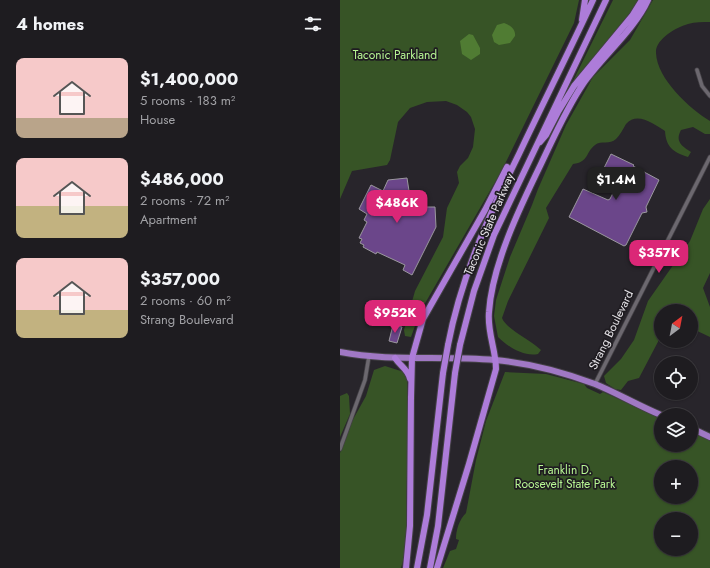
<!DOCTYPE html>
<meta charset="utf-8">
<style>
body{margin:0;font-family:Jost,sans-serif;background:#262529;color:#f1f3f6;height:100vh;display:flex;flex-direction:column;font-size:15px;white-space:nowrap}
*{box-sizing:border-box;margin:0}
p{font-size:13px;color:#a1a1a5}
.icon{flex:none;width:22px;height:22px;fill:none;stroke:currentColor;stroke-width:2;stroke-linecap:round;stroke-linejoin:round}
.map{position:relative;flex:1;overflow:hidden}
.drawer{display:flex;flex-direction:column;background:#1e1c20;width:340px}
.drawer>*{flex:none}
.needle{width:26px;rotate:32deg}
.tools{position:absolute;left:314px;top:304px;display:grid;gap:8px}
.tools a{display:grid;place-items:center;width:44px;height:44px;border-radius:50%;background:#1e1c20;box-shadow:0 1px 3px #0004,0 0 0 1px #3c3a3e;font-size:20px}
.price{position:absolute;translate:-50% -34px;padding:0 9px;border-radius:8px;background:#db2777;color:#fff;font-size:13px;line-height:26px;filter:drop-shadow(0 1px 2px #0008)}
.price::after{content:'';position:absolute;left:50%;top:24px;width:12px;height:9px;margin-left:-6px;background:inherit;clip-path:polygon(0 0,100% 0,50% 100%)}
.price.selected{background:#222;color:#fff}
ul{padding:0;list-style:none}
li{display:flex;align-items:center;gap:12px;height:100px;padding:0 16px}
li span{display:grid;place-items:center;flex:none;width:112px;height:80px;border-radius:8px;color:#555}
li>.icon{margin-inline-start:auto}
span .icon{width:48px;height:48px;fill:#fffc;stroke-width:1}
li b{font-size:17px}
h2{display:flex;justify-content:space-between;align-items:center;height:48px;padding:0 16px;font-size:17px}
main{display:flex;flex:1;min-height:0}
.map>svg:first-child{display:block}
.green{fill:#375426;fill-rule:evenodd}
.water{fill:#507c33}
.building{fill:#6b468a;stroke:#9b989f}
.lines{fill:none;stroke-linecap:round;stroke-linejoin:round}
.minor-casing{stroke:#444146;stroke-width:5}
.trunk-casing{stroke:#444146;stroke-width:8}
.motorway-casing{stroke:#444146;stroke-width:8}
.minor{stroke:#6c686f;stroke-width:3.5}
.trunk{stroke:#a078c4;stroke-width:6}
.motorway{stroke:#ad7cd9;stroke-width:6}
.motorway-bridge-casing{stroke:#444146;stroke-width:8;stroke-linecap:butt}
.motorway-bridge{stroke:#ad7cd9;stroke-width:6}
.labels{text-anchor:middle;stroke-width:3.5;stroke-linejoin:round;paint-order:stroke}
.park-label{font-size:12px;fill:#b7f693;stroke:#1f1c21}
.street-label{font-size:12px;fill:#e4e2e6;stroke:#1f1c21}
</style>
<main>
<section class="drawer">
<h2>4 homes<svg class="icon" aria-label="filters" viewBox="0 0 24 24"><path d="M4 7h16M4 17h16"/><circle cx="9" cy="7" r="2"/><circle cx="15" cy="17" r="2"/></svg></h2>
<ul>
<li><span style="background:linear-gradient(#f6c9c9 75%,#b9a48a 0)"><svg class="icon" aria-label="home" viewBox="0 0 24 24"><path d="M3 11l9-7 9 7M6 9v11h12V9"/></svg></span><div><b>$1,400,000</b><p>5 rooms · 183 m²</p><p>House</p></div></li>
<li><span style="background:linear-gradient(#f6c9c9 60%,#c2b280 0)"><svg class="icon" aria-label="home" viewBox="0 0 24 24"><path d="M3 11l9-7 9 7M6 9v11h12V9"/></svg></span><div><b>$486,000</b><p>2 rooms · 72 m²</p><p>Apartment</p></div></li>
<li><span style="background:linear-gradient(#f6c9c9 65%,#c2b280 0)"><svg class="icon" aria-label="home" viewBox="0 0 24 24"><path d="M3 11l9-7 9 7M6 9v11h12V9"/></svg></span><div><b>$357,000</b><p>2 rooms · 60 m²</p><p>Strang Boulevard</p></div></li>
</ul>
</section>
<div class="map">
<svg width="370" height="568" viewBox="0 0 370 568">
<rect width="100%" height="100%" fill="#28252b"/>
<!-- green -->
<path class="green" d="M0,0H239L234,23L162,170L80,312L71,337L65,336L64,330L75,291L103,237L107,208L119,183L117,172L120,166L128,158L133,147L135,129L131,117L127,112L117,105L106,101L87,102L70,108L58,122L50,160L47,165L12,171L0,199Z
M273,0H299L297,4L234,83H232Z
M313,0H370V22C363,22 355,22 348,24C337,27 315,39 316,53C317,79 350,109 370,121V134H365L353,127L341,130C335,141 341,146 351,152L348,157C332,152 326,146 325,131C314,124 297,111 286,124C283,129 280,135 276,139C270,145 261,140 255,145C245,153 249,162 233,164L206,208L209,218L168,301L162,318C166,329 191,340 201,350L198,354C184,357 168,347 158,337L154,316L156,300L170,257L192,205L198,189L226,125L253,77L290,40Z
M370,199V273L363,288L370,307V337L351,328V311H321V336L299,378L288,381L281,390L275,389L266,383L264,376L281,359L294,340L308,301L350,241L363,209Z
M45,366L64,372L67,377L68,447L66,503V550L61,568H0V453L11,423L26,396L34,370Z
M165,372L206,374L244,384L247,388L260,394L263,392L321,418V445H351V431L370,440V568H103L110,551L116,549L119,540L116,539C116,530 119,520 126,513L136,460L146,421ZM321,467H351V497H321ZM321,519H351V549H321Z
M7,393L9,396L10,414L0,437V396Z"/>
<!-- water -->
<path class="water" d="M164,23C170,25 176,29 175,36L170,43L159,45L154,42L152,35L157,25Z
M129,34L133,35L140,48V54L131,60L122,54L120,41Z"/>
<!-- building -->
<path class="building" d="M271,154L294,165L293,166L319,180L306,207L307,212L302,213L286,245L284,246L229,217L243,189L268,200L270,199L273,193L256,184Z
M67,178L71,204L78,207H95L96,227L72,275L63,270L65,265L37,252L36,254L23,247L24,245L20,243L22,239L19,238L27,222L24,220L27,214L19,209L31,185L43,191L48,180Z
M53,325L62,327L57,343L49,341Z"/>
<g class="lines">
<!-- minor casing -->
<g class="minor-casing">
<path id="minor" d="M357,70L362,86L370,96
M255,384L370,157
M0,449L25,380L29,356"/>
</g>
<!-- trunk casing -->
<g class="trunk-casing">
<path id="trunk" d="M0,352C51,362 103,355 155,360C189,363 223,372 255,384C277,393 299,406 321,415
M351,428L370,437"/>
</g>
<!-- motorway casing -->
<g class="motorway-casing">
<path id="motorway" d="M242,20L245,0
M200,142L206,135L218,112L234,86L292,16L302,0
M108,345C121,277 149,215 179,154C203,103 229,52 253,0
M120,345L134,291L154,235L266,0
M55,358C60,366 68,369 70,379
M71,398L72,358L83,319L145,210L167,167
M66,568L70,526L71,396
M77,568L87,515L103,373
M90,568L98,526L115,373
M97,568L129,464L156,369C156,350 147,332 149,312C152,265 180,207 201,164C214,137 226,109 243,84C262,57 295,29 308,0"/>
</g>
<!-- minor -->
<use href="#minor" class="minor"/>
<!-- trunk -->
<use href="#trunk" class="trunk"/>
<!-- motorway -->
<use href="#motorway" class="motorway"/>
<!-- motorway-bridge casing -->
<g class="motorway-bridge-casing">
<path id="motorway-bridge" d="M103,373L108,345
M115,373L120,345"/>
</g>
<!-- motorway-bridge -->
<use href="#motorway-bridge" class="motorway-bridge"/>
</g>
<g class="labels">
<!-- park labels -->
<g class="park-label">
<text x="55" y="59">Taconic Parkland</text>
<text x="225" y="474">Franklin D.<tspan x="225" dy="14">Roosevelt State Park</tspan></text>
</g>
<!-- street labels -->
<g class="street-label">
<text transform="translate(149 224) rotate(-67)" y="4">Taconic State Parkway</text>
<text transform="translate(271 330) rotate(-64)" y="4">Strang Boulevard</text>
</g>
</g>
</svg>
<div class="tools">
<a><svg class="needle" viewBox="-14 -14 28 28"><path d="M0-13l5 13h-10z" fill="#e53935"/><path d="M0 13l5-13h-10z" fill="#a1a1a5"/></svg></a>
<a><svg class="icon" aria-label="locate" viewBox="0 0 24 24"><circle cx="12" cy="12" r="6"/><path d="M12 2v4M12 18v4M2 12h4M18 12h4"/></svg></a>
<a><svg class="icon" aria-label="layers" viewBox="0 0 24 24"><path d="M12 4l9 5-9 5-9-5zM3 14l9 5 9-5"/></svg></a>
<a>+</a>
<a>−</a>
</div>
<b class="price selected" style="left:276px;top:201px">$1.4M</b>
<b class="price" style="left:57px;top:224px">$486K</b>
<b class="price" style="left:319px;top:274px">$357K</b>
<b class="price" style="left:55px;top:334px">$952K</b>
</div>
</main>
